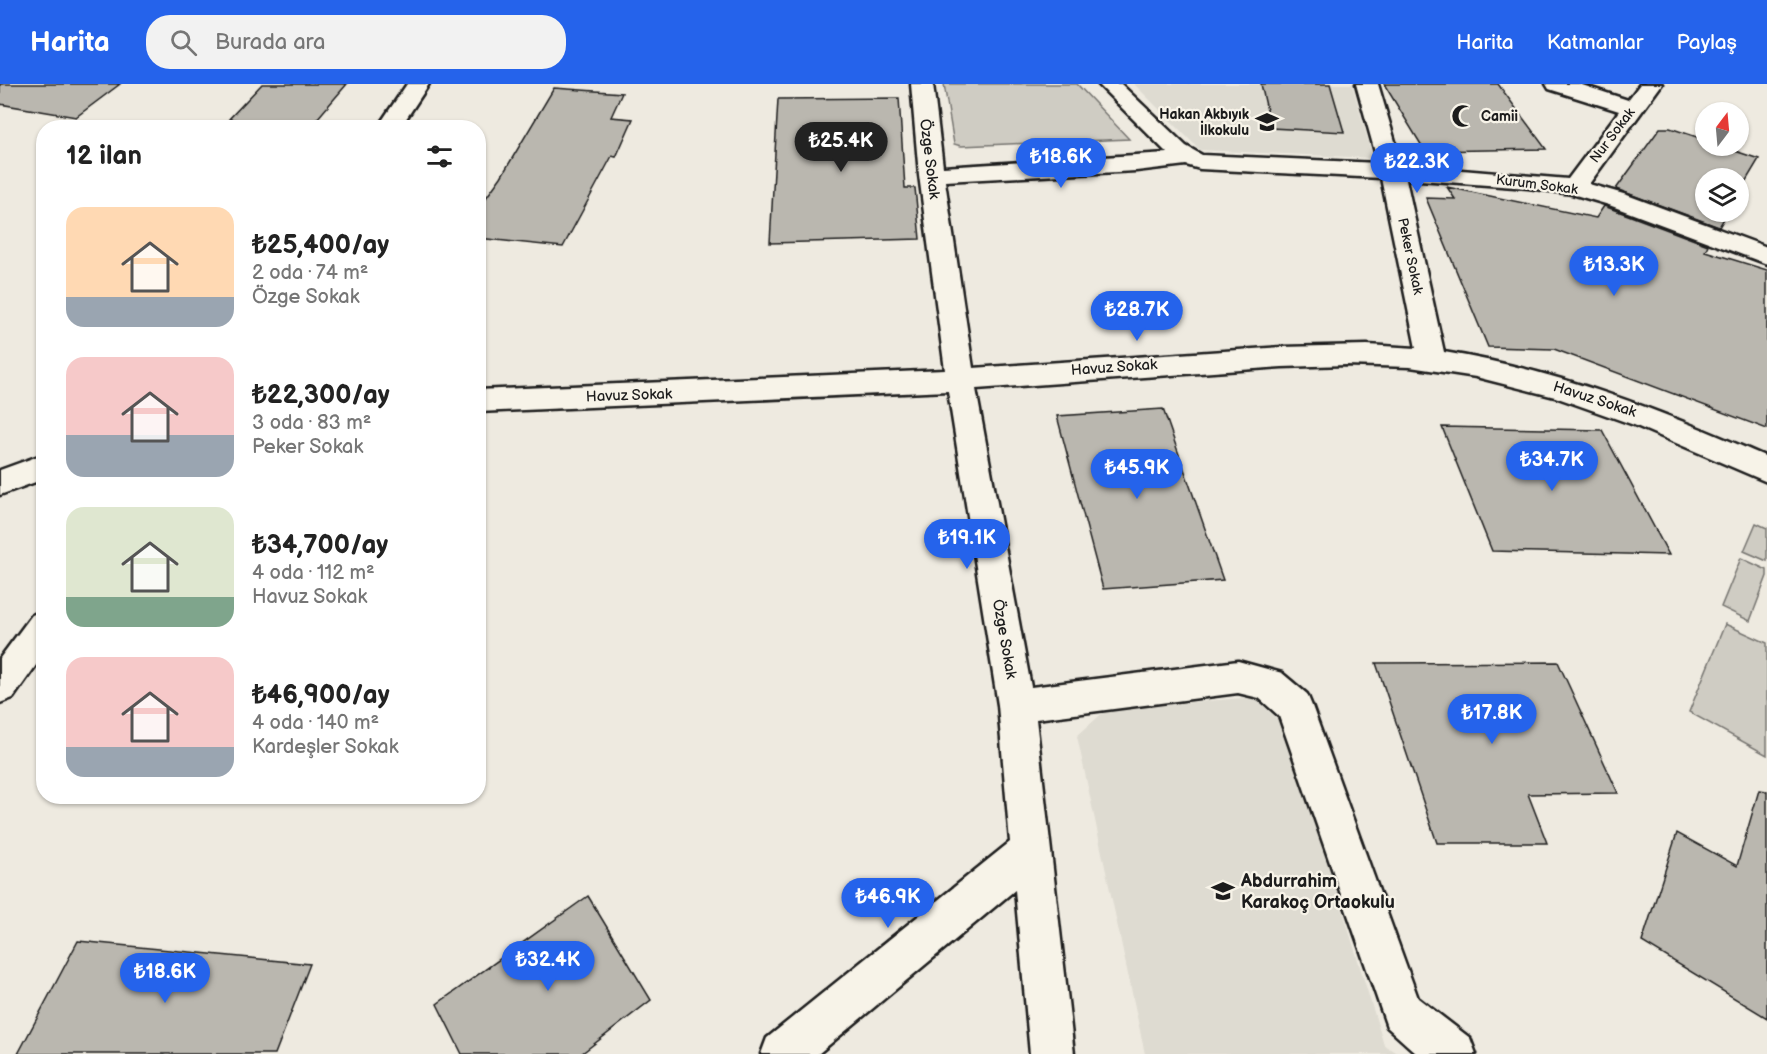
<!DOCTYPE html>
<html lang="tr">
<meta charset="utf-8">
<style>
body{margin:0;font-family:"Balsamiq Sans",sans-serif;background:#f2f2f2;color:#222;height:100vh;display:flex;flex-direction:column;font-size:22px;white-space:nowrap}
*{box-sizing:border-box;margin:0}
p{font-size:20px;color:#767676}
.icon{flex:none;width:33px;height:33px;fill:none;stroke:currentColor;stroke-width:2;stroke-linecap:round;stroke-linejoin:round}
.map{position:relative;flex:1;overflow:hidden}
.sheet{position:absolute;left:36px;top:36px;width:450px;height:684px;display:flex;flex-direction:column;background:#fff;border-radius:24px;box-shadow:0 2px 4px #0004}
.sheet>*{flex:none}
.needle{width:39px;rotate:16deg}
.tools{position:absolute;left:1695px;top:18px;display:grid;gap:12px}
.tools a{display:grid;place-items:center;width:54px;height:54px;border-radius:50%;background:#fff;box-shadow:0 2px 4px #0004;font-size:30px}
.price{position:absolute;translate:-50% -51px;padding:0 14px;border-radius:21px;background:#2563eb;color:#fff;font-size:20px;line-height:39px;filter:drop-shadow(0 2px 3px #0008)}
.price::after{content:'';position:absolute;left:50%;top:36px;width:18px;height:14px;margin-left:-9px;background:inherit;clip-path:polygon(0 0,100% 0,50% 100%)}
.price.on{background:#222;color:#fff}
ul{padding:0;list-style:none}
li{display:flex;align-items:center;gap:18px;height:150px;padding:0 30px}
li span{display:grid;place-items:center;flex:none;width:168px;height:120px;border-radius:18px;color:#555}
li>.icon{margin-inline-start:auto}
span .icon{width:72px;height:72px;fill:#fffc;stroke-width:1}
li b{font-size:26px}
h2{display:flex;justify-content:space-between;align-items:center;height:72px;padding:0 30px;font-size:26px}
header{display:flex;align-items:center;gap:36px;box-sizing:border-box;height:84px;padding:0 30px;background:#2563eb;color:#fff}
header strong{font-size:28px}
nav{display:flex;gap:33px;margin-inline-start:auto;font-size:21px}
.search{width:420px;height:54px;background:#f2f2f2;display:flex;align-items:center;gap:15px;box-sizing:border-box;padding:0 21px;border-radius:24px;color:#767676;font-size:22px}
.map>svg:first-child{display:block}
.built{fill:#dedbd1}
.green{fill:#cfccc3;stroke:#767470;stroke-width:1.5}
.building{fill:#bab7af;stroke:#1c1c1c;stroke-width:1.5}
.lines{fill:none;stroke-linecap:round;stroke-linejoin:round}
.minor-casing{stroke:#1c1c1c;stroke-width:5}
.minor{fill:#f7f3e8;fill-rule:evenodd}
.labels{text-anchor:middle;stroke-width:4.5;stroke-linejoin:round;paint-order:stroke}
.far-poi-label{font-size:14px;font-weight:bold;fill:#1c1c1c;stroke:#f7f3e8;text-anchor:end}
.far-street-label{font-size:14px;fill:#1c1c1c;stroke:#f7f3e8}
.street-label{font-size:15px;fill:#1c1c1c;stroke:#f7f3e8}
.near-poi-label{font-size:18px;font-weight:bold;fill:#1c1c1c;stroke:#f7f3e8;text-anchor:start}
</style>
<header>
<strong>Harita</strong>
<div class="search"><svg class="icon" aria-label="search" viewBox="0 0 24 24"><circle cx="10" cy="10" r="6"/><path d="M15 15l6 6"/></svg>Burada ara</div>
<nav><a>Harita</a><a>Katmanlar</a><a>Paylaş</a></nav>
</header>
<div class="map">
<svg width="1767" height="970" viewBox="0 0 1767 970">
<rect width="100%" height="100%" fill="#eeeae0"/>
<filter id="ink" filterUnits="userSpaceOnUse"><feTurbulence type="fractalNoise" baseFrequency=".0167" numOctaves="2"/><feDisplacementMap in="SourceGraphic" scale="12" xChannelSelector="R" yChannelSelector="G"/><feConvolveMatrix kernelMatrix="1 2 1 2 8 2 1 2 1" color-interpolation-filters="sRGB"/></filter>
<g filter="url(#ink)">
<!-- built -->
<path class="built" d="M1134,0H1352L1373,74L1200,66Z
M1255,613L1287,645L1384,961L1398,970H1145L1077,652L1107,625Z"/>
<!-- green -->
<path class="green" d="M944,0H1077L1129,55L961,62L954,60Z
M1756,439L1767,444V477L1744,467Z
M1741,474L1767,486V492L1750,537L1721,523Z
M1725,540L1767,559V671L1689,628Z"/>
<!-- building -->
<path class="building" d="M0,0H120L76,33L0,20Z
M262,0H347L311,42L229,35Z
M1261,0H1330L1344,48L1271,44Z
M1384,0H1498L1546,65L1425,67Z
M554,4L622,9L611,33L633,35L616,73L612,72L563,163L478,154V125L501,93Z
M899,14L905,104H915L920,155L770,159L778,15Z
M1660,44H1670L1706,56V62H1720L1759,75L1738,110V94H1706V128H1728L1719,143L1616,105Z
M1447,103L1596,134L1604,122L1708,161L1705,167L1767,186V345L1554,265L1488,263L1426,114L1455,115Z
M1163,325L1223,496L1103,505L1057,332Z
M1442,343L1602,346L1669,471L1492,467Z
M1558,578L1618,709L1528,710L1547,759H1437L1376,579Z
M1759,706L1767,707V934L1642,858L1677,749L1737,782Z
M588,812L651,916L581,970H462L437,920Z
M78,857L310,880L275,970H18Z"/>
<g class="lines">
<!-- minor casing -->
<g class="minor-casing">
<path id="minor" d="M407,0H429L400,44H377Z
M911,0H933L943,83L1167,69L1098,0H1121L1186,62L1202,71L1378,79L1356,0H1378L1402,81L1568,95L1619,27L1549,5L1546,0H1579L1628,16L1640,0H1662L1589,100L1627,111L1767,163V180L1609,121L1572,110L1528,104L1406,95L1444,268C1557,286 1663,327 1767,373V398L1634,341L1555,313L1476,293L1410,283L1346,281L1282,283L976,305L1031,603L1238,577L1282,589L1307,610L1312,622L1418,914L1470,954L1476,970H1417L1387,943L1279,632L1259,614L1238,609L1036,635L1074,970H1030L1015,806L818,970H761L767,954L1010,758L998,621L948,307L478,328V306L945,286L919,91ZM1186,81L1200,85L1381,94L1416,264L1367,261L1282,263L973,284L945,97L1136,87Z
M44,370V395L0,411V386Z
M44,526V570L13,614L0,619V574L32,531Z"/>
</g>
<!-- minor -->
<use href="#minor" class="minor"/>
</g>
</g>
<!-- icons -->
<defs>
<g id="mosque-bare" transform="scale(1.8)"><path d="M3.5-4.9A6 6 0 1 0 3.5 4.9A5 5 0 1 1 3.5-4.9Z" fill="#1c1c1c" stroke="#f7f3e8" stroke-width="2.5" paint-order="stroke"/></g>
<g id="school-bare" transform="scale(1.8)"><path d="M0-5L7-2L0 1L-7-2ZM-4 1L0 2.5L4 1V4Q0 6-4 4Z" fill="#1c1c1c" stroke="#f7f3e8" stroke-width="2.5" paint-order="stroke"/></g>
</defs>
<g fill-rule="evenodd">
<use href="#mosque-bare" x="1463" y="32"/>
<use href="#school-bare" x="1267" y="38"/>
<use href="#school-bare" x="1223" y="807"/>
</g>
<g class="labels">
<!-- far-poi labels -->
<g class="far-poi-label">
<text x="1249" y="35">Hakan Akbıyık<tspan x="1249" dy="16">İlkokulu</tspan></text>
<text x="1481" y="37" text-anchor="start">Camii</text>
</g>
<!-- far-street labels -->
<g class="far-street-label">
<text transform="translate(1612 51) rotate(-53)" y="5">Nur Sokak</text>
<text transform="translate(1537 100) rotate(7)" y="5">Kurum Sokak</text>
<text transform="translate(1411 172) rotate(78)" y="5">Peker Sokak</text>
</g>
<!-- street labels -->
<g class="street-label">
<text transform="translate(930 75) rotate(83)" y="5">Özge Sokak</text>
<text transform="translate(1114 283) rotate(-4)" y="5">Havuz Sokak</text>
<text transform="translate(629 311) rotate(-2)" y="5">Havuz Sokak</text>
<text transform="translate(1595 315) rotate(18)" y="5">Havuz Sokak</text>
<text transform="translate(1005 555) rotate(80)" y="5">Özge Sokak</text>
</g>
<!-- near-poi labels -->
<g class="near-poi-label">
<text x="1241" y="803">Abdurrahim<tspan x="1241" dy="21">Karakoç Ortaokulu</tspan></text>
</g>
</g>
</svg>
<div class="tools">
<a><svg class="needle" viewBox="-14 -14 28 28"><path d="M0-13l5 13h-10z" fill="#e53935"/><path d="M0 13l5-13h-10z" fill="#767676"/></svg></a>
<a><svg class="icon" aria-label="layers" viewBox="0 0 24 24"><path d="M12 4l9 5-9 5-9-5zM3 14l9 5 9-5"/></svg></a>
</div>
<b class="price on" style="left:841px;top:89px">₺25.4K</b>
<b class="price" style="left:1061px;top:105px">₺18.6K</b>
<b class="price" style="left:1417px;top:110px">₺22.3K</b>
<b class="price" style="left:1614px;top:213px">₺13.3K</b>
<b class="price" style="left:1137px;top:258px">₺28.7K</b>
<b class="price" style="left:1552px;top:408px">₺34.7K</b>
<b class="price" style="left:1137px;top:416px">₺45.9K</b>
<b class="price" style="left:967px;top:486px">₺19.1K</b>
<b class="price" style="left:1492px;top:661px">₺17.8K</b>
<b class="price" style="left:888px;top:845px">₺46.9K</b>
<b class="price" style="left:548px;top:908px">₺32.4K</b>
<b class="price" style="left:165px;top:920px">₺18.6K</b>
<section class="sheet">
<h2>12 ilan<svg class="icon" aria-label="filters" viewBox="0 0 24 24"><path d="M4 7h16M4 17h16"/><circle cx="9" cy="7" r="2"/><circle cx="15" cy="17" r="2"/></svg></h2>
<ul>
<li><span style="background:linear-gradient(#ffd9b3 75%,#9aa5b1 0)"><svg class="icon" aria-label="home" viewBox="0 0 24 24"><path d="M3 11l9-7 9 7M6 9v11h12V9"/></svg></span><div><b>₺25,400/ay</b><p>2 oda · 74 m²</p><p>Özge Sokak</p></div></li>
<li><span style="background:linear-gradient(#f6c9c9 65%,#9aa5b1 0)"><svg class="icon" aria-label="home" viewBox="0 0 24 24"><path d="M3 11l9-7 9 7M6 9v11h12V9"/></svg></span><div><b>₺22,300/ay</b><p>3 oda · 83 m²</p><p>Peker Sokak</p></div></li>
<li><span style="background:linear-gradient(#dfe7d0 75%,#7fa58c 0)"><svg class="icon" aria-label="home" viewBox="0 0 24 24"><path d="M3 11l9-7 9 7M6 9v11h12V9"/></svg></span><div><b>₺34,700/ay</b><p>4 oda · 112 m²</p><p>Havuz Sokak</p></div></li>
<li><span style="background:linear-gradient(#f6c9c9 75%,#9aa5b1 0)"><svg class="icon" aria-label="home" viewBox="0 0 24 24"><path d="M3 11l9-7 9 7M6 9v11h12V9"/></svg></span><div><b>₺46,900/ay</b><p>4 oda · 140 m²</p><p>Kardeşler Sokak</p></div></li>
</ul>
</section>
</div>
